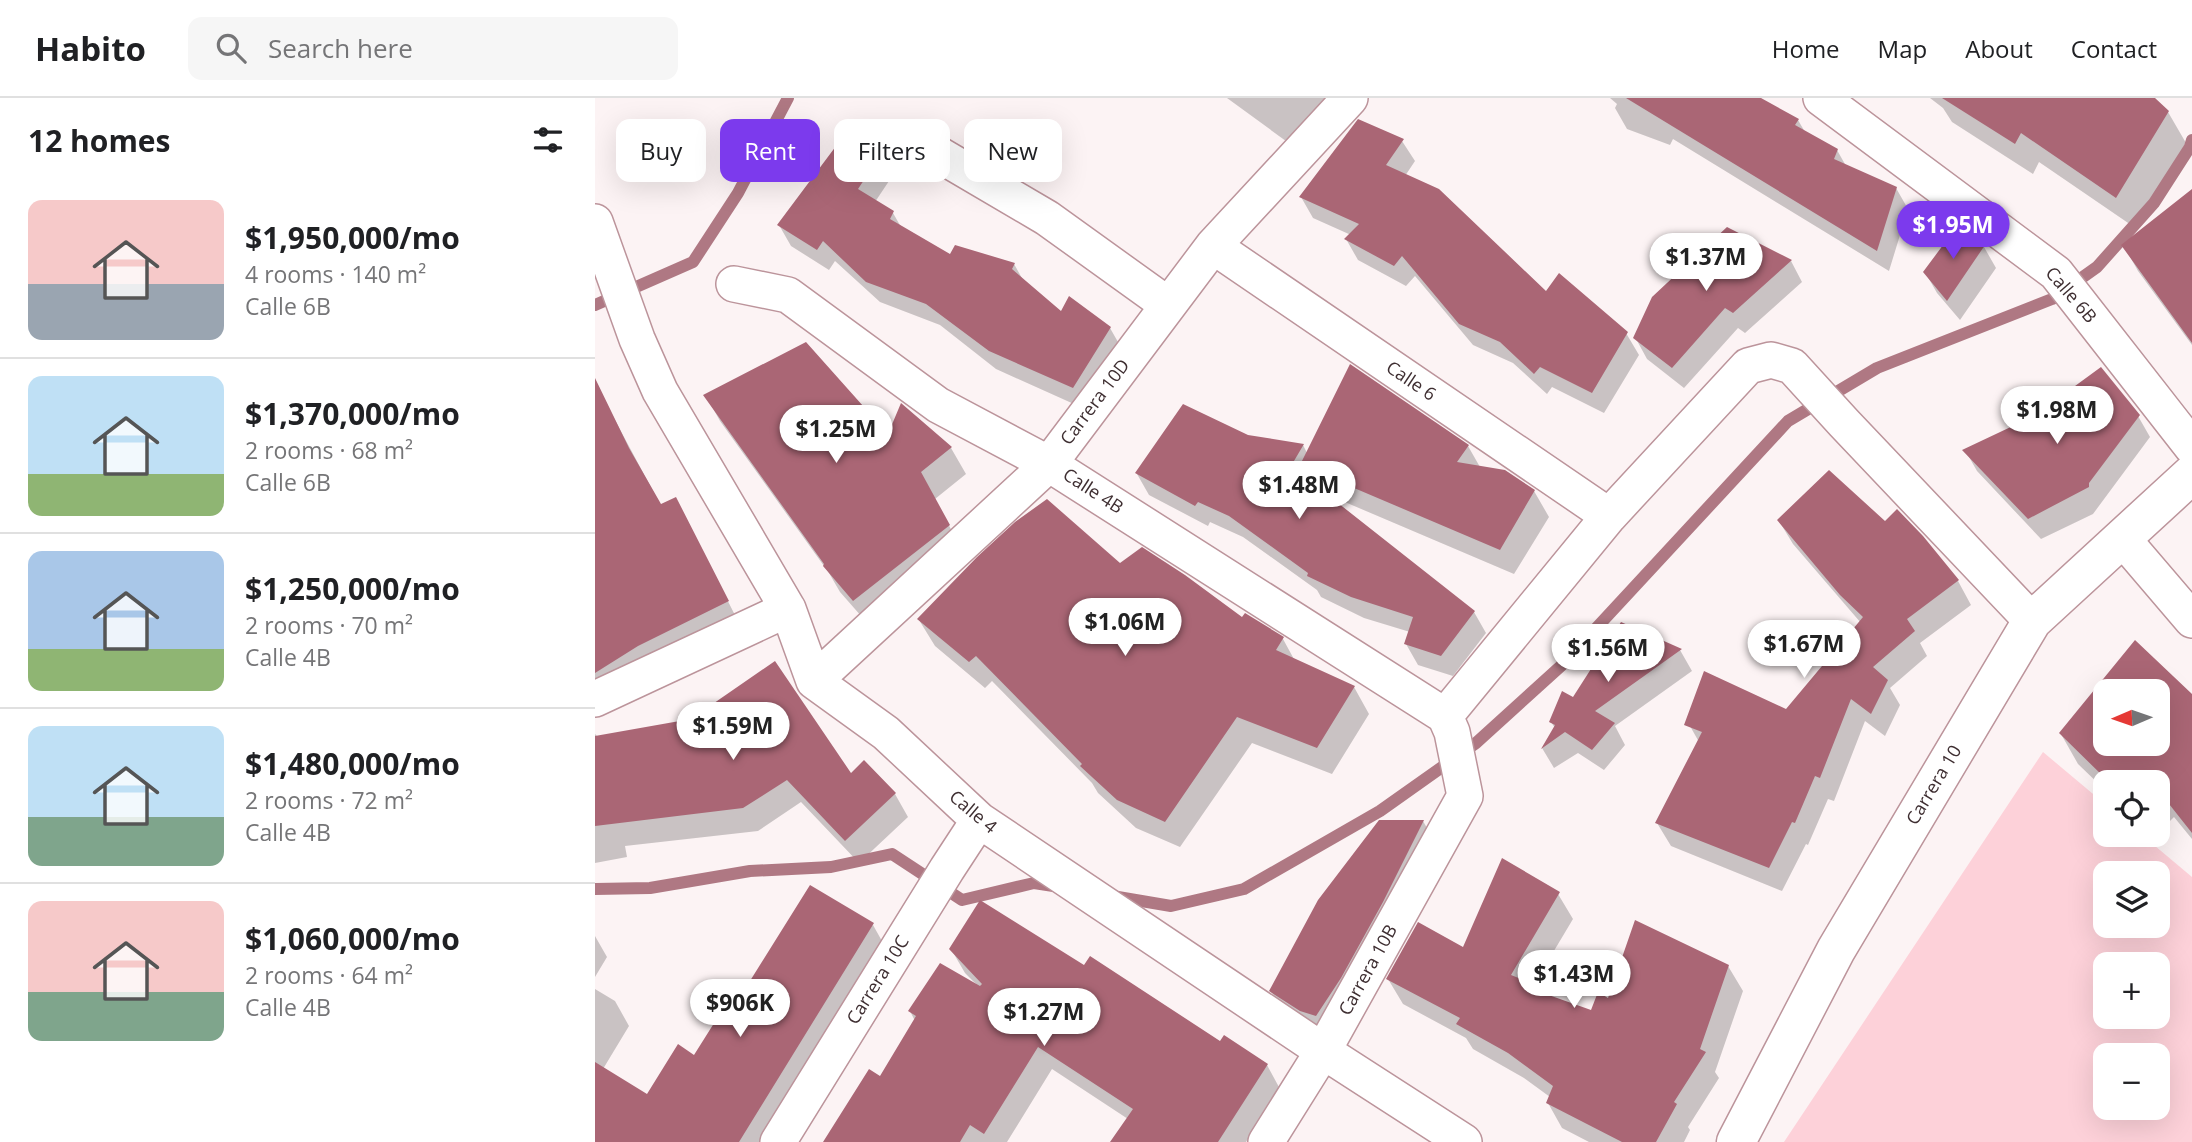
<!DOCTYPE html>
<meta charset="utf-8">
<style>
body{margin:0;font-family:"Open Sans",sans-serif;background:#f6f6f6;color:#202124;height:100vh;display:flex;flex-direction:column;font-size:26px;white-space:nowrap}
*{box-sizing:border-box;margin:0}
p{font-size:23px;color:#757577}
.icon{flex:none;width:38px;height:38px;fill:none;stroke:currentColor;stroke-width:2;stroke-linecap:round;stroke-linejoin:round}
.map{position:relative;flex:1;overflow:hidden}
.details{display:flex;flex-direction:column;background:#fff;width:595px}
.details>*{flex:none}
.hud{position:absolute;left:21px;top:21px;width:665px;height:63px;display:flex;gap:14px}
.needle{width:46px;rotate:268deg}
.buttons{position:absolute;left:1498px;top:581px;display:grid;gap:14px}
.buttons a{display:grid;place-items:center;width:77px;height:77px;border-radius:14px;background:#fff;box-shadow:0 7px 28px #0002;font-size:35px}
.price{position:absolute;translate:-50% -60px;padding:0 16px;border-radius:24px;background:#fff;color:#222;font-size:23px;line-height:46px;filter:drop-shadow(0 2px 4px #0008)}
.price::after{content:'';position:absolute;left:50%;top:42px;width:21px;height:16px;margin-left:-10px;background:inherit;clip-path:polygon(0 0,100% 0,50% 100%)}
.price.selected{background:#7c3aed;color:#fff}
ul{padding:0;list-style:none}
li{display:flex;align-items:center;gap:21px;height:175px;padding:0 28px}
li+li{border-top:2px solid #e0e0e0}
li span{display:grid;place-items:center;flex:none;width:196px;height:140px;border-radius:14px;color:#555}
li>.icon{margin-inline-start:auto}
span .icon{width:84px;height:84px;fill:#fffc;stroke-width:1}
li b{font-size:30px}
h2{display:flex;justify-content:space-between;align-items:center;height:84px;padding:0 28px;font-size:30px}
.tag{padding:0 24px;border-radius:14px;background:#fff;box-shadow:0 7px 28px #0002;font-size:24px;line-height:63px}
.tag.selected{background:#7c3aed;color:#fff}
header{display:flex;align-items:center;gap:42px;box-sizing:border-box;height:98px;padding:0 35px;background:#fff;border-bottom:2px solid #e0e0e0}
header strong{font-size:33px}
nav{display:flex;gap:38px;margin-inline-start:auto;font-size:24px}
.search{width:490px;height:63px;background:#f6f6f6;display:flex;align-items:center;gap:18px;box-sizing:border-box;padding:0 24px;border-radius:14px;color:#757577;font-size:26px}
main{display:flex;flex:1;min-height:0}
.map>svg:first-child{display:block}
.green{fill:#fdd1d9;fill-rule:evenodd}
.shadow{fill:#0003;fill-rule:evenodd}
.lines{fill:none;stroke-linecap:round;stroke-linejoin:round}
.stream{stroke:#af7883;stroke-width:12}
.building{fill:#aa6675;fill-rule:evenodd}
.street-casing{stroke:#bc949b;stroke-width:38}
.secondary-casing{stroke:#bc949b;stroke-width:41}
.street{stroke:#fff;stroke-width:35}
.secondary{stroke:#fff;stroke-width:38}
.labels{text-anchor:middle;stroke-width:7;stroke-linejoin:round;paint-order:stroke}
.street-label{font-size:18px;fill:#3e2e31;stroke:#fff}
</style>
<header>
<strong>Habito</strong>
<div class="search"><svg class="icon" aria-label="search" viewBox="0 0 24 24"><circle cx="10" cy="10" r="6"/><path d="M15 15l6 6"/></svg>Search here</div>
<nav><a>Home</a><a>Map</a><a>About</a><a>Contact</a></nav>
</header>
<main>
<section class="details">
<h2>12 homes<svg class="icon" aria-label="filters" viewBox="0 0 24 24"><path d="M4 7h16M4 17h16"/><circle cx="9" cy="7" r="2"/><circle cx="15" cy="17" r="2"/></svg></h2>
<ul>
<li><span style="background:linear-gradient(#f6c9c9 60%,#9aa5b1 0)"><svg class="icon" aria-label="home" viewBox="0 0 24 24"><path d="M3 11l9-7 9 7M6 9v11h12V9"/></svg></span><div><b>$1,950,000/mo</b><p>4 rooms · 140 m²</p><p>Calle 6B</p></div></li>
<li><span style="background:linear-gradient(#bfe0f5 70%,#8fb573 0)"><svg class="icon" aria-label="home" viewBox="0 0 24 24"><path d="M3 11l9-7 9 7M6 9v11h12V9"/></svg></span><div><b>$1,370,000/mo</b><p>2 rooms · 68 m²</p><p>Calle 6B</p></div></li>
<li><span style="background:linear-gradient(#a9c7e8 70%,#8fb573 0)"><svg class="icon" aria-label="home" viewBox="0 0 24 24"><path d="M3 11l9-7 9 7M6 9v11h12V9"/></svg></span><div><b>$1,250,000/mo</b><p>2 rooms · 70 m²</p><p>Calle 4B</p></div></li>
<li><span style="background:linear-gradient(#bfe0f5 65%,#7fa58c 0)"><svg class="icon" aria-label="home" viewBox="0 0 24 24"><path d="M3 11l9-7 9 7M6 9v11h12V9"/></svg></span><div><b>$1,480,000/mo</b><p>2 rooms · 72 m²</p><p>Calle 4B</p></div></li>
<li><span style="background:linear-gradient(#f6c9c9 65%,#7fa58c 0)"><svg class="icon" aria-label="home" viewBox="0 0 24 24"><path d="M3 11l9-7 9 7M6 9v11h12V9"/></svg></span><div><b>$1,060,000/mo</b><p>2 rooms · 64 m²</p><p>Calle 4B</p></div></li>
</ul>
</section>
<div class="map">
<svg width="1597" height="1044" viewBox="0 0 1597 1044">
<rect width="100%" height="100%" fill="#fcf3f4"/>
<!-- green -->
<path class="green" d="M1448,654L1510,706V737H1547L1597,779V1044H1189ZM1510,775H1563V828H1510ZM1510,866H1563V919H1510ZM1510,957H1563V1010H1510Z"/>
<!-- shadow -->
<path class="shadow" d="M632,0H748L695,46Z
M1015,0H1163L1203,22L1210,34L1242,52L1251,68L1301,90L1313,111L1294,173L1078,41L1075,47L1032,31L1020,10L1022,6Z
M1335,0H1557L1573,14L1591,45L1539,129L1444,64L1438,76L1357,24L1348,10Z
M807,43L820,63L810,78L951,196L1031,235L1044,257L1009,315L957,289L952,296L918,265L878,247L820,178L811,188L763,162L751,141L756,137L718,120L706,99Z
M292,47L304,68L280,104L298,115L306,129L355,159L419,166L428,182L467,215L515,230L527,251L490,311L401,271L345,227L285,204L240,163L234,172L196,148L184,127Z
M1597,93V247L1543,173L1529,148Z
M1364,130L1389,149L1401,170L1365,222L1342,195L1330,174Z
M1196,163L1207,184L1150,235L1143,230L1089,290L1052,261L1040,239Z
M755,268L873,348L885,369L939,393L954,419L919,476L731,396L879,514L891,535L858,578L823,567L811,546L815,534L769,520L726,499L722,492L648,439L615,424L613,428L554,397L542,376L653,339L708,347L712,355Z
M6,296L66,408L81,401L144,525L0,604V299Z
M111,298L293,340L307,308L356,350L371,376L340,401L368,454L274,527L245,494L234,475L125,323Z
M1543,318L1555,339L1498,416L1446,441L1382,373L1370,352Z
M1184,423L1290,426L1327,439L1363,483L1376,507L1325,545L1332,558L1295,590L1305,607L1290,638L1270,623L1239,703L1233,701L1213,747L1211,746L1187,793L1076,748L1062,725L1104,644L1095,628L1191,613L1266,525L1198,446Z
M525,468L688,541L700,563L759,589L774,616L737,676L657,645L585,749L541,730L503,695L497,685L397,583L390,590L340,548L324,522Z
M1027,526L1085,552L1097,573L1020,628L1030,647L1009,672L983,655L959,670L947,650L960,630L956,624L979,601Z
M1540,544L1597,598V741L1579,719L1563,735V684H1510V692L1483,666L1466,636ZM1510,593H1563V646H1510Z
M0,636L3,639L300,696L313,719L264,765L206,704L163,733L30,748L32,759L0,765Z
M828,723L840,744L718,934L689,914L676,893Z
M963,796L978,821L935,893L997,914L1014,902L1133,868L1148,893L1120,974L1124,980L1093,1029L1095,1032L1089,1044H994L967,1030L953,1005L955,999L929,980L878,951L871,940L808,906L793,881L869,851Z
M278,827L292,852L173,1044H0V891L20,903L34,928L8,971L52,999L100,959L140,909Z
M0,838L12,859L0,879Z
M356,851L490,869L625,946L672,967L685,991L651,1044H517L533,1021L457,971L412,1044H230L285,980L320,923L315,913L381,886L370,875Z"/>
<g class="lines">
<!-- stream -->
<path class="stream" d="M0,207L98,164L143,95L193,0
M0,791L55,790L155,773L236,769L297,756L367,802L439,785L465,789
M517,798L576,808L649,791L785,713L881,645L967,567L1193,323L1282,270L1457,201L1502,169L1559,105L1595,49L1597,42"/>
</g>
<!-- building -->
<path class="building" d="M1031,0H1166L1204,21L1200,27L1243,51L1239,61L1302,89L1282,153Z
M1347,0H1560L1574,13L1521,100L1426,35L1420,46Z
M763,21L809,41L791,67L844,91L951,193L964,175L1033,234L997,295L945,269L939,276L905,244L864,226L807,158L799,168L749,141L764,126L704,99Z
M253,32L293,46L263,91L299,113L295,121L355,156L360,147L420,165L417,171L466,213L474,198L516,229L478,290L394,253L331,206L271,184L228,143L222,152L182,127Z
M1597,91V245L1526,147Z
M1363,127L1390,147L1352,203L1328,174Z
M1132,129L1197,162L1138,215L1130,210L1077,270L1038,240L1057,199Z
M211,244L293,336L306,305L357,349L326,374L355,427L258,503L228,468L229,466L108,297Z
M755,266L874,347L862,364L910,372L940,392L905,452L705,367Z
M1506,269L1545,317L1494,385V389L1433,421L1367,352L1439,318Z
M0,280L34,350L66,406L81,399L134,503L43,548L0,575Z
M588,306L653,337L709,346L696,368L880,513L846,558L809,546L818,519L756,499L712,478L713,475L634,418L603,404L600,408L540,375Z
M1234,372L1290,423L1302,411L1328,438L1364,482L1312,521L1320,533L1278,569L1293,582L1276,616L1256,601L1225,680L1220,678L1200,725L1197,724L1174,770L1060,725L1107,634L1089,627L1109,573L1191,611L1268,519L1245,497L1182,422Z
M452,401L525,465L547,449L590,477L647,519L650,515L689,539L681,552L760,588L722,650L642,619L570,724L522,702L485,668L487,666L381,558L374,564L322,521L382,459L420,424Z
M1026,524L1087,551L1000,613L1020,625L997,652L970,634L946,651L960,627L954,624L967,593L978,599Z
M1540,542L1597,596V735L1563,692V684H1514L1464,635ZM1510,593H1563V646H1510Z
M180,563L256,675L269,662L301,695L250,743L192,682L148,710L0,728V638L96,621Z
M784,722H829L788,804L746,880L721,918L705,913L674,893L723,802Z
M907,760L965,794L916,877L931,883L928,888L996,912L1003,894L1013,900L1040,822L1134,867L1105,951L1111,954L1079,1004L1082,1006L1061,1044H1027L951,1005L958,988L913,955L861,926L865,920L791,881L823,824L868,849Z
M215,787L279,825L144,1044H0V964L52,996L83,946L99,957L133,903L140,907Z
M385,802L489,867L495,858L625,943L629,937L673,966L623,1044H515L538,1011L443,949L389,1036L375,1027L365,1044H228L274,971L285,978L321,918L313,913L345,865L385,888L387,886L354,851Z"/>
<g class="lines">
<!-- street casing -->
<g class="street-casing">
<path id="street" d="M1226,0L1461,175L1597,349
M321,43L452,120L573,207
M0,124L42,241L65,293L193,511L219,583L291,635L384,722L728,953L869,1044
M618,148L1014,418
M139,186L193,197L343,307L454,366L850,618
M1527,440L1597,522
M219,583L454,366L618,148L755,0
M0,601L193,511
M850,618L1014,418L1153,268L1176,262L1197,268L1249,325L1437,523
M183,1044L352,771L384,722
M671,1044L728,953L870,698L857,634L850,618"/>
</g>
<!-- secondary casing -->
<g class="secondary-casing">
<path id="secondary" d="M1141,1044L1241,852L1437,523L1597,376"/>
</g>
<!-- street -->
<use href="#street" class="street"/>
<!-- secondary -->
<use href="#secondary" class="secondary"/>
</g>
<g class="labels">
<!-- street labels -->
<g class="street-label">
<text transform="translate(1476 197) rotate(49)" y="6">Calle 6B</text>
<text transform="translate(816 283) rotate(34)" y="6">Calle 6</text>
<text transform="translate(500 304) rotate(-53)" y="6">Carrera 10D</text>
<text transform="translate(498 393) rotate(33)" y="6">Calle 4B</text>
<text transform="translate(1339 687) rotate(-59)" y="6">Carrera 10</text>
<text transform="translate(378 714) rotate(40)" y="6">Calle 4</text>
<text transform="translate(773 872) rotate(-61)" y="6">Carrera 10B</text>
<text transform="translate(283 882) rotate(-58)" y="6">Carrera 10C</text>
</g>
</g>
</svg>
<div class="buttons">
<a><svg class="needle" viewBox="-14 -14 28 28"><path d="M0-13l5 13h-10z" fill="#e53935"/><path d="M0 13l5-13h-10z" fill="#757577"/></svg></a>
<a><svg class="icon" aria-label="locate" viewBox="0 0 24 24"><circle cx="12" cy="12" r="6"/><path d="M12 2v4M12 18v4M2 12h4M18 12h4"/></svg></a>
<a><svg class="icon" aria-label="layers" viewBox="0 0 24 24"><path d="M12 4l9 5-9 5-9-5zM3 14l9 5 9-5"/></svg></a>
<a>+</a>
<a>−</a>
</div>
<b class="price selected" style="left:1358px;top:163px">$1.95M</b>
<b class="price" style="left:1111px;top:195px">$1.37M</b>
<b class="price" style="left:1462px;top:348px">$1.98M</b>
<b class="price" style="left:241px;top:367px">$1.25M</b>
<b class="price" style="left:704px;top:423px">$1.48M</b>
<b class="price" style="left:530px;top:560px">$1.06M</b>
<b class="price" style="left:1209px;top:582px">$1.67M</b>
<b class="price" style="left:1013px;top:586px">$1.56M</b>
<b class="price" style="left:138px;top:664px">$1.59M</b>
<b class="price" style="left:979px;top:912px">$1.43M</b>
<b class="price" style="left:145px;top:941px">$906K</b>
<b class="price" style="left:449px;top:950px">$1.27M</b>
<div class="hud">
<a class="tag">Buy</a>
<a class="tag selected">Rent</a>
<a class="tag">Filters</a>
<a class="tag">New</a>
</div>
</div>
</main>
